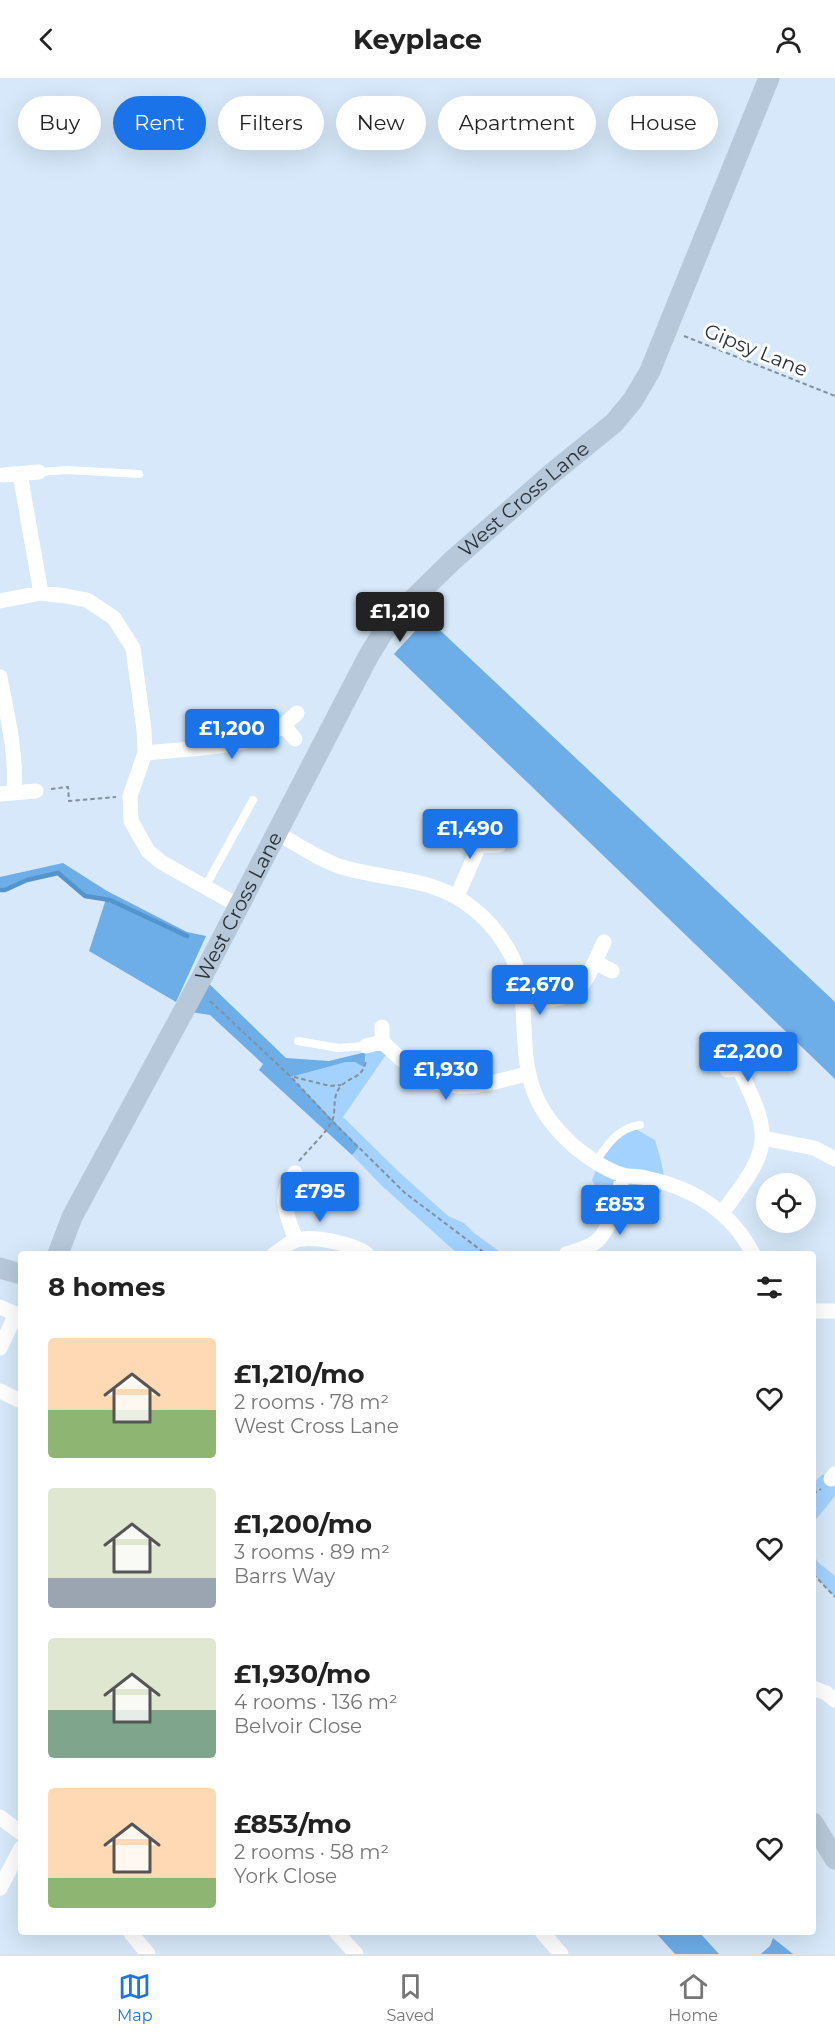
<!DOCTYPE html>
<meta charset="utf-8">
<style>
body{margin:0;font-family:Montserrat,sans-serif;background:#f6f6f6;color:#222;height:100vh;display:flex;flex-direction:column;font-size:22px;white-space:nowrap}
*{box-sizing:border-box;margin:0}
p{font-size:20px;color:#767676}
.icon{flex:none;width:33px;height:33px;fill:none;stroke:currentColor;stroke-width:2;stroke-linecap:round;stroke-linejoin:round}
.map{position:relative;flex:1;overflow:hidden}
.details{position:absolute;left:18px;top:1173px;width:798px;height:684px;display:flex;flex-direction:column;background:#fff;border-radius:6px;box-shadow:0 6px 24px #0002}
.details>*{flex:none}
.guide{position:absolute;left:18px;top:18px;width:800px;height:54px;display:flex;gap:12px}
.buttons{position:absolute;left:756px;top:1095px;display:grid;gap:12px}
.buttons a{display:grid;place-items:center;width:60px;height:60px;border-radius:50%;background:#fff;box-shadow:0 6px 24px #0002;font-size:30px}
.price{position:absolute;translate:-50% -51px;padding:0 14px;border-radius:6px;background:#1a73e8;color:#fff;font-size:20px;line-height:39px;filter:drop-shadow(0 2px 3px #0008)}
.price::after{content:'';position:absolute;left:50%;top:36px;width:18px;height:14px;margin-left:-9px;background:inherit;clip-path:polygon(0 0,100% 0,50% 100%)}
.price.on{background:#222;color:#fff}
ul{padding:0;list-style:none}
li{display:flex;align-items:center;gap:18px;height:150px;padding:0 30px}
li span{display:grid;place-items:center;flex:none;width:168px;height:120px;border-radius:6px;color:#555}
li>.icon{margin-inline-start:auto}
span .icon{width:72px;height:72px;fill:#fffc;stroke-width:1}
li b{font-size:26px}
h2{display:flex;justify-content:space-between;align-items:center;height:72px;padding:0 30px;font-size:26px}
.chip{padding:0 21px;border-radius:27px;background:#fff;box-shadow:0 6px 24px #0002;font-size:21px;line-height:54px}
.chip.on{background:#1a73e8;color:#fff}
header{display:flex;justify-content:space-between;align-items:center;height:78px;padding:0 30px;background:#fff;font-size:27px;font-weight:700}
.dock{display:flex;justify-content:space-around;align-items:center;height:84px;border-top:2px solid #e0e0e0;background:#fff;font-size:16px;color:#767676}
.dock a{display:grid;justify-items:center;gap:3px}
.dock .on{color:#1a73e8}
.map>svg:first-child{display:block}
.green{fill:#a3d2fe}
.forest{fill:#6dade8}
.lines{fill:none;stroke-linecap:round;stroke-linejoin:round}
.stream{stroke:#5494cd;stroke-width:4.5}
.path{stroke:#83909c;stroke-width:2;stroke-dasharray:4.5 3;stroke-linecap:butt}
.lane{stroke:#fff;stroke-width:8}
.street{stroke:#fff;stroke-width:15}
.secondary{stroke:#b7c8da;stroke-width:21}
.labels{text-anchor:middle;stroke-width:6;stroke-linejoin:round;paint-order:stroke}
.street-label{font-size:20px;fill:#2a3138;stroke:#fff}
</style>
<header><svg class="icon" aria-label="back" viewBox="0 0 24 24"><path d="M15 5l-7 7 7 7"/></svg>Keyplace<svg class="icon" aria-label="person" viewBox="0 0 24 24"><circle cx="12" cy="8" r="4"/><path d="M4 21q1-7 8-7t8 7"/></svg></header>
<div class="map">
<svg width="835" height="1876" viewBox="0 0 835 1876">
<rect width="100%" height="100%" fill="#d6e8f9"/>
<!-- green -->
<path class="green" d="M366,968L390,971L343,1039L399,1094L448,1138L464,1145L474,1155L503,1176H458L382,1108L352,1077L359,1069L291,999L346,984L366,982Z
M632,1049L655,1062C665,1097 675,1118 633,1133C624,1136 620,1139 611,1139L592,1102L606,1069Z
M823,1396L835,1409V1418L813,1445V1405Z
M813,1477L819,1485L835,1498V1519L813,1496Z"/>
<!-- forest -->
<path class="forest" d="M427,540L835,924V1001L394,576Z
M63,785L107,813L187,854L206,858L176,924L89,873L106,821L85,818L58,795L28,802L5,812H0V799Z
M202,899L286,980L329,983L366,974L364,989L355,984H346L291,999L359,1069L352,1077L259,992L263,986L210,937L184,933Z
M655,1854H699L719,1876H675Z
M773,1860L793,1876H761L770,1868Z"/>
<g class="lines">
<!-- stream -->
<path class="stream" d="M0,812H5L27,802L58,795L85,818L110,822L187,858"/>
<!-- path -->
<path class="path" d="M684,258L835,318
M51,711L68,709L69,723L116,719
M210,923L291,999L332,1043L405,1115L486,1176
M294,999L330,1008L341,1007
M299,1083C307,1073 327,1054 332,1043C337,1032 331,1019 341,1008C352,997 362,1001 366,983
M813,1416L821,1411
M813,1496L835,1519"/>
<!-- lane -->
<path class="lane" d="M39,394L67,392L139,396
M205,809L253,722
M298,963L338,970L366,968
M596,1083C608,1066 618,1050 640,1047"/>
<!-- street -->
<path class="street" d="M20,396L41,515
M3,397L39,394
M0,523L41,515L66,518L87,522L114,540L133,570L144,652L145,675L130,718L131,743L148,773L161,784L239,828
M0,599C7,637 17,676 14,715
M284,648L295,661
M145,675C184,671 236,670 271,655C282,650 289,642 297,635
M0,716L36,713
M470,749L479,768L499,767
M277,755C298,767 320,782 342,789C391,804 433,797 475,832C496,849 518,880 521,908C526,943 521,982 535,1016C543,1037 559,1055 576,1070C589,1080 607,1093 623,1097C631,1099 639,1098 646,1100C693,1110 731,1133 753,1176
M457,818L479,768
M595,884L612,893
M523,922C581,924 581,914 604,864
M382,964C395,975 407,988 421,997C454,1018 494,1005 529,995
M366,968L382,964V949
M727,992L739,991L748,979
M763,1060L814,1070L835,1081
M295,1095C276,1117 287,1138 296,1162
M722,1135C769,1072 775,1063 739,991
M274,1176C281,1172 287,1166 294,1163C311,1156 353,1166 367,1176
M566,1176C576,1173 589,1170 597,1163C613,1148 618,1118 623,1097
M0,1229L16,1236L0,1270
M813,1233H835
M0,1313L21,1323
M831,1401L835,1396
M813,1610L826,1615L835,1622
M0,1739L21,1755
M0,1810L21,1770
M130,1854L148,1876
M336,1854L356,1876
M542,1854L561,1876"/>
<!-- secondary -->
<g class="secondary">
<path id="s1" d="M58,1176L72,1139L202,899L369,577L384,553L404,530L452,483L550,397L614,345L633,322L650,293L769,0"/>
<path d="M0,1190L21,1196"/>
<path d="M813,1745L835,1781"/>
</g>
</g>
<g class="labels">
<!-- street labels -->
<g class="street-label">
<text transform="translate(756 272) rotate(22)" y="7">Gipsy Lane</text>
<text dy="7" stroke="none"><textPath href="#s1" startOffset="896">West Cross Lane</textPath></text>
<text dy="7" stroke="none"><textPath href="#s1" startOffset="392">West Cross Lane</textPath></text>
</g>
</g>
</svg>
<div class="buttons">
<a><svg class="icon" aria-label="locate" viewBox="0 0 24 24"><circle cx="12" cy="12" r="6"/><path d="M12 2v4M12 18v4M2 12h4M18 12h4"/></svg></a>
</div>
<b class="price on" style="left:400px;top:565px">£1,210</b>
<b class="price" style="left:232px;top:682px">£1,200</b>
<b class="price" style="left:470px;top:782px">£1,490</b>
<b class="price" style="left:540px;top:938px">£2,670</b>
<b class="price" style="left:748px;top:1005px">£2,200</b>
<b class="price" style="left:446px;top:1023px">£1,930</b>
<b class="price" style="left:320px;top:1145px">£795</b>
<b class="price" style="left:620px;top:1158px">£853</b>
<div class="guide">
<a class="chip">Buy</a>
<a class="chip on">Rent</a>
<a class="chip">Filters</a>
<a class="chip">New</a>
<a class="chip">Apartment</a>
<a class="chip">House</a>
</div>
<section class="details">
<h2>8 homes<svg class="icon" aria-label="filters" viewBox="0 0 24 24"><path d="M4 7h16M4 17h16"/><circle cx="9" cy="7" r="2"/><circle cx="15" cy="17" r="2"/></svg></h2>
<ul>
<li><span style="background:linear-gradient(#ffd9b3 60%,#8fb573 0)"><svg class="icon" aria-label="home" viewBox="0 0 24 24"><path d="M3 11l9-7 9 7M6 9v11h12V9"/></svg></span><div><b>£1,210/mo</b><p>2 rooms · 78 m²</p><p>West Cross Lane</p></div><svg class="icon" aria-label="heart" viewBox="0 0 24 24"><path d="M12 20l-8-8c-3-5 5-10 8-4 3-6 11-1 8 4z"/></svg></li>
<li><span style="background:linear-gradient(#dfe7d0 75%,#9aa5b1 0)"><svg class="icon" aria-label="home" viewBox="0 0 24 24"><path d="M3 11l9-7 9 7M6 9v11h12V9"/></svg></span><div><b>£1,200/mo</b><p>3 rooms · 89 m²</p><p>Barrs Way</p></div><svg class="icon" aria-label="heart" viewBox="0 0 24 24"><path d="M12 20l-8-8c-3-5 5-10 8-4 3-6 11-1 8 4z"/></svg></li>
<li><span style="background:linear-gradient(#dfe7d0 60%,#7fa58c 0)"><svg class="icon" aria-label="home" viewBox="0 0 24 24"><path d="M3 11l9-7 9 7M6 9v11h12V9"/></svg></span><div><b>£1,930/mo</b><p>4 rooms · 136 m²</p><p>Belvoir Close</p></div><svg class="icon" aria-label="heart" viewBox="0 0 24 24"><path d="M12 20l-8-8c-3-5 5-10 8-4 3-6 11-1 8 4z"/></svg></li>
<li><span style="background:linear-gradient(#ffd9b3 75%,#8fb573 0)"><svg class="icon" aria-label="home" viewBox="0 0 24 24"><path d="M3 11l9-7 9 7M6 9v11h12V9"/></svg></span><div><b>£853/mo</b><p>2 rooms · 58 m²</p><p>York Close</p></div><svg class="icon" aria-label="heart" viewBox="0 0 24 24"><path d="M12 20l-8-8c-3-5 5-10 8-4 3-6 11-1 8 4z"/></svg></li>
</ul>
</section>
</div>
<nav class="dock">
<a class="on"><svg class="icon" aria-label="map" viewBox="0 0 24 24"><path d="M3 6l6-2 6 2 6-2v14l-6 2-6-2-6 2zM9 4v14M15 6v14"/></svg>Map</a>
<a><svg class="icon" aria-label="saved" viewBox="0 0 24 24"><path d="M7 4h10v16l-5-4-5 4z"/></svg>Saved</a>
<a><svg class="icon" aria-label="home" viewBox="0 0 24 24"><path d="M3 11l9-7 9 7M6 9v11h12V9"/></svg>Home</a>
</nav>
